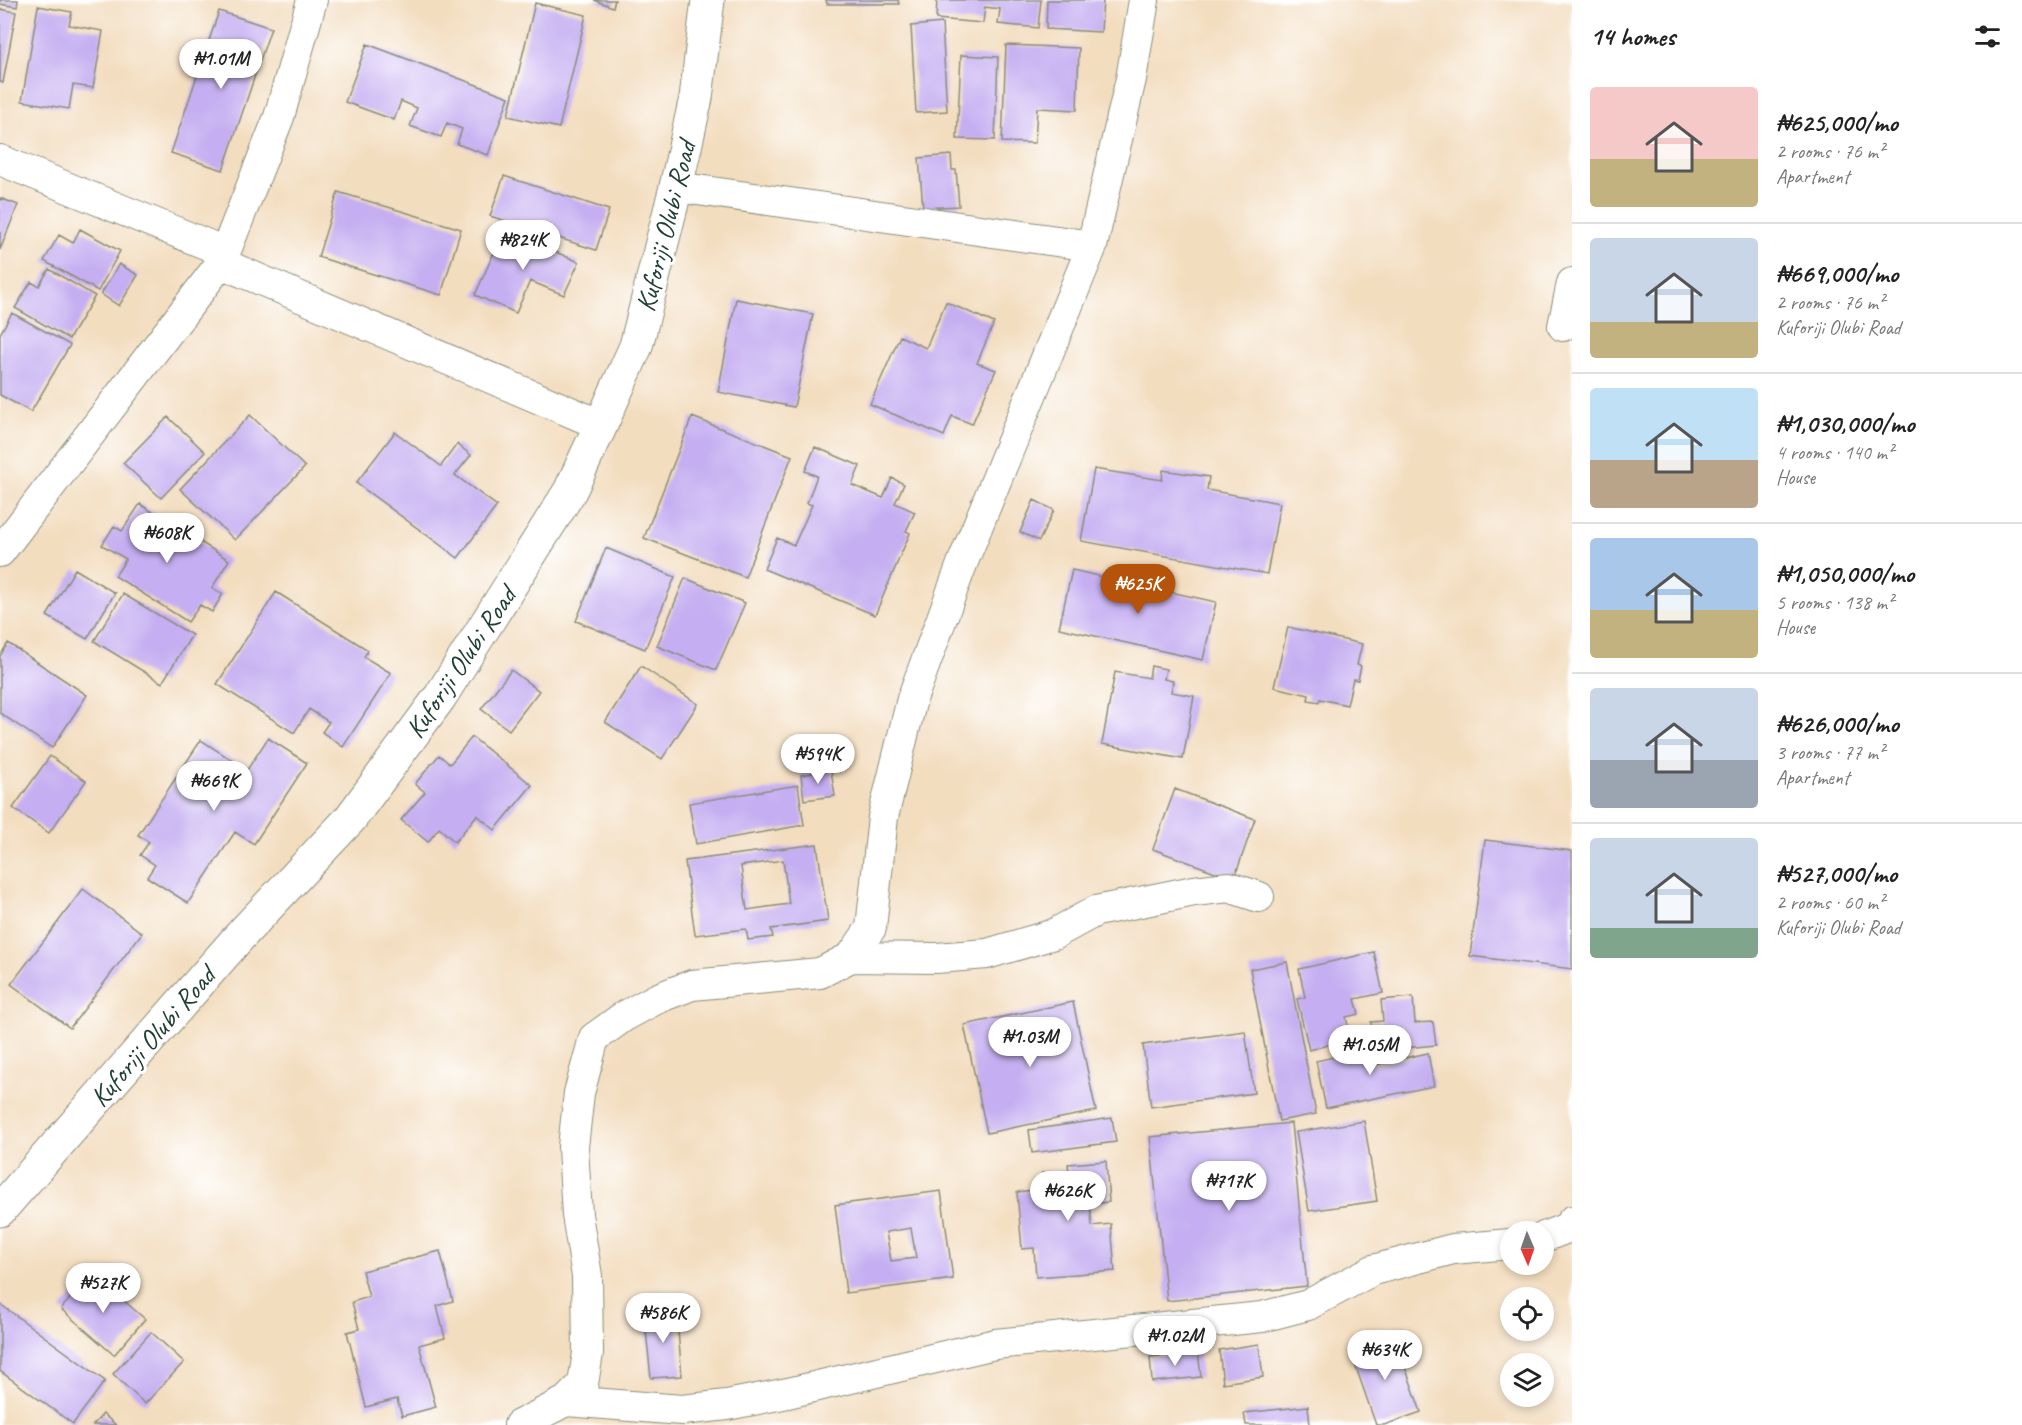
<!DOCTYPE html>
<meta charset="utf-8">
<style>
body{margin:0;font-family:Caveat,sans-serif;background:#f2f2f2;color:#222;height:100vh;display:flex;flex-direction:column;font-size:22px;white-space:nowrap}
*{box-sizing:border-box;margin:0}
p{font-size:20px;color:#767676}
.icon{flex:none;width:33px;height:33px;fill:none;stroke:currentColor;stroke-width:2;stroke-linecap:round;stroke-linejoin:round}
.map{position:relative;flex:1;overflow:hidden}
.details{display:flex;flex-direction:column;background:#fff;width:450px}
.details>*{flex:none}
.needle{width:39px;rotate:178deg}
.buttons{position:absolute;left:1500px;top:1221px;display:grid;gap:12px}
.buttons a{display:grid;place-items:center;width:54px;height:54px;border-radius:50%;background:#fff;box-shadow:0 3px 9px #0003;font-size:30px}
.price{position:absolute;translate:-50% -51px;padding:0 14px;border-radius:21px;background:#fff;color:#222;font-size:20px;line-height:39px;filter:drop-shadow(0 2px 3px #0008)}
.price::after{content:'';position:absolute;left:50%;top:36px;width:18px;height:14px;margin-left:-9px;background:inherit;clip-path:polygon(0 0,100% 0,50% 100%)}
.price.on{background:#b45309;color:#fff}
ul{padding:0;list-style:none}
li{display:flex;align-items:center;gap:18px;height:150px;padding:0 18px}
li+li{border-top:2px solid #e0e0e0}
li span{display:grid;place-items:center;flex:none;width:168px;height:120px;border-radius:6px;color:#555}
li>.icon{margin-inline-start:auto}
span .icon{width:72px;height:72px;fill:#fffc;stroke-width:1}
li b{font-size:26px}
h2{display:flex;justify-content:space-between;align-items:center;height:72px;padding:0 18px;font-size:26px}
main{display:flex;flex:1;min-height:0}
.map>svg:first-child{display:block}
.building{fill:#c5aef1;fill-rule:evenodd}
.lines{fill:none;stroke-linecap:round;stroke-linejoin:round}
.minor-casing{stroke:#898d7a;stroke-width:32}
.tertiary-casing{stroke:#898d7a;stroke-width:35}
.minor{stroke:#fff;stroke-width:30}
.tertiary{stroke:#fff;stroke-width:33}
.labels{text-anchor:middle;stroke-width:6;stroke-linejoin:round;paint-order:stroke}
.street-label{font-size:28px;fill:#1f3d34;stroke:#fff}
</style>
<main>
<div class="map">
<svg width="1572" height="1425" viewBox="0 0 1572 1425">
<rect width="100%" height="100%" fill="#fff"/>
<filter id="ink" filterUnits="userSpaceOnUse"><feTurbulence type="fractalNoise" baseFrequency=".0167" numOctaves="2"/><feDisplacementMap in="SourceGraphic" scale="12" xChannelSelector="R" yChannelSelector="G"/><feConvolveMatrix kernelMatrix="1 2 1 2 8 2 1 2 1" color-interpolation-filters="sRGB"/></filter>
<filter id="wash" filterUnits="userSpaceOnUse"><feTurbulence type="fractalNoise" baseFrequency=".008" numOctaves="4" result="noise"/><feDisplacementMap in="SourceGraphic" scale="24" xChannelSelector="R" yChannelSelector="G"/><feGaussianBlur stdDeviation="1.35" result="paint"/><feColorMatrix in="noise" values="0 0 0 0 0 0 0 0 0 0 0 0 0 0 0 0 0 1.4 0 .05"/><feComposite in="paint" operator="in"/></filter>
<g filter="url(#wash)">
<rect width="100%" height="100%" fill="#f3ddbf"/>
<g id="blocks">
<!-- building -->
<path class="building" d="M0,0H18L17,7L0,4Z
M594,0H615L613,7Z
M826,0H898L899,4H827Z
M937,0H1041L1038,28L998,24L1000,9L985,7L983,23L936,19Z
M1047,0H1103L1101,32L1046,29Z
M535,3L586,15L559,128L508,116Z
M38,6L72,12L69,25L103,31L93,88L73,85L69,109L22,101Z
M0,9L16,12L3,83L0,82Z
M219,11L271,28L223,170L171,153Z
M942,23L947,111L916,113L911,26Z
M367,44L509,97L488,155L457,144L462,129L447,123L441,137L410,126L417,108L401,101L394,120L345,102Z
M1006,45L1079,48L1077,110L1037,108L1035,143L1002,142Z
M961,55L998,57L995,140L957,139Z
M951,155L952,170H956L959,206L923,208L919,158Z
M504,176L609,210L596,250L490,216Z
M338,192L461,229L441,295L318,257Z
M0,198L18,205L0,250Z
M80,229L120,251L98,291L44,261L59,235L73,243Z
M504,230L579,262L564,295L530,281L516,313L475,295Z
M119,264L138,275L119,306L101,294Z
M49,269L95,296L69,339L15,308L31,282L39,286Z
M736,299L813,314L794,407L718,392Z
M946,302L994,323L977,363L996,370L972,424L952,416L944,436L870,404L900,336L926,348Z
M12,313L70,345L31,412L0,395V334Z
M250,415L305,467L235,540L180,489Z
M168,417L205,452L161,498L123,463Z
M692,417L792,456L745,577L644,538Z
M395,432L441,466L457,444L471,455L455,475L497,506L458,558L356,483Z
M815,447L860,466L852,485L883,498L892,478L904,484L895,503L915,512L906,531L910,533L875,615L764,569L777,538L794,545L812,505L807,503L817,476L805,471Z
M1094,469L1162,480L1163,470L1209,477L1207,490L1280,503L1267,574L1081,541Z
M1034,500L1054,510L1039,541L1020,532Z
M140,504L229,560L212,588L223,594L212,612L200,605L188,622L115,576L126,559L102,545L114,526L122,531Z
M606,548L675,577L645,649L576,621Z
M75,569L115,593L87,639L47,616Z
M1072,570L1216,602L1203,660L1059,628Z
M685,578L745,603L716,670L657,646Z
M276,592L368,650L364,657L391,673L343,747L322,732L329,722L309,709L294,733L217,684Z
M123,594L192,635L162,683L94,641Z
M1288,627L1362,644L1357,665L1361,666L1358,680L1353,679L1347,705L1320,699L1319,702L1308,700L1309,695L1274,687Z
M8,643L87,695L52,748L0,713V656Z
M641,666L698,704L662,759L605,722Z
M1151,666L1166,669L1164,679L1173,681L1171,692L1194,696L1183,759L1102,744L1115,672L1149,678Z
M511,670L539,691L509,730L481,709Z
M472,737L532,785L495,830L477,815L455,842L439,828L428,842L401,820L425,792L415,784L439,755L450,764Z
M268,738L307,763L254,844L235,832L188,903L147,877L155,865L140,855L149,842L138,835L201,740L247,770Z
M50,756L86,781L49,833L13,808Z
M831,770L835,796L804,800L801,775Z
M798,785L804,825L696,844L689,803Z
M1175,789L1255,819L1234,879L1153,849Z
M1485,840L1572,851V969L1470,956Z
M817,844L828,921L771,929L773,937L748,940L746,929L695,935L685,861ZM783,860L789,904L747,910L741,866Z
M83,889L142,933L70,1028L11,984Z
M1374,952L1383,993L1355,999L1359,1014L1346,1017L1350,1034L1331,1038L1332,1044L1309,1050L1297,999L1305,997L1299,969Z
M1287,962L1316,1114L1279,1121L1250,969Z
M1413,997L1415,1023L1433,1022L1436,1045L1394,1049L1393,1043L1374,1046L1371,1022L1383,1021L1381,1000Z
M1073,1002L1096,1111L987,1133L964,1025Z
M1245,1031L1254,1093L1151,1107L1143,1045Z
M1367,1039L1373,1065L1428,1053L1434,1086L1326,1108L1316,1061L1343,1055L1341,1045Z
M1112,1118L1116,1142L1032,1153L1029,1130Z
M1364,1121L1377,1201L1309,1211L1296,1132Z
M1291,1123L1307,1286L1167,1301L1150,1137Z
M1106,1161L1109,1202L1090,1204L1092,1226L1111,1224L1115,1271L1036,1277L1034,1248L1022,1249L1017,1192L1043,1189L1042,1173L1069,1171L1068,1164Z
M941,1191L953,1279L846,1293L835,1205ZM911,1228L916,1258L891,1261L886,1232Z
M440,1251L453,1301L437,1306L445,1338L419,1345L436,1407L402,1416L397,1399L366,1407L347,1332L359,1329L352,1302L369,1297L362,1271Z
M92,1273L145,1319L114,1355L61,1309Z
M0,1304L105,1381L73,1424L0,1371Z
M676,1309L682,1376L651,1378L644,1312Z
M151,1332L184,1362L145,1404L113,1374Z
M1394,1335L1421,1412L1384,1425H1376L1350,1350Z
M1259,1344L1263,1377L1223,1383L1219,1350Z
M1198,1351L1201,1377L1152,1382L1150,1357Z
M1308,1406L1310,1425H1246L1244,1413Z
M103,1414L116,1425H93Z"/>
</g>
</g>
<g filter="url(#ink)">
<use href="#blocks" fill-opacity="0" stroke="#898d7a" stroke-width="1.5"/>
<g class="lines">
<!-- minor casing -->
<g class="minor-casing">
<path id="minor" d="M0,160L225,252
M676,187L1092,246
M221,263L601,425
M1563,326L1572,283
M0,552L221,263L279,117L312,0
M851,957L871,928L883,817L912,699L962,564L1092,246L1131,79L1144,0
M1544,1237L1567,1228L1572,1221
M566,1401L682,1410L727,1405L788,1393L995,1344L1262,1317L1308,1305L1373,1270L1453,1249L1510,1244
M519,1425L566,1401L583,1384L588,1353L587,1276L577,1215L573,1147L579,1093L594,1038L623,1017L658,998L692,985L820,973L851,957L936,958L987,954L1054,934L1096,911L1194,891L1229,887L1259,897"/>
</g>
<!-- tertiary casing -->
<g class="tertiary-casing">
<path id="tertiary" d="M0,1210L240,936L350,819L440,697L570,491L601,425L636,346L676,187L696,98L708,0"/>
</g>
<!-- minor -->
<use href="#minor" class="minor"/>
<!-- tertiary -->
<use href="#tertiary" class="tertiary"/>
</g>
</g>
<g class="labels">
<!-- street labels -->
<g class="street-label">
<text transform="translate(665 226) rotate(-76)" y="10">Kuforiji Olubi Road</text>
<text transform="translate(460 662) rotate(-56)" y="10">Kuforiji Olubi Road</text>
<text transform="translate(152 1036) rotate(-49)" y="10">Kuforiji Olubi Road</text>
</g>
</g>
</svg>
<div class="buttons">
<a><svg class="needle" viewBox="-14 -14 28 28"><path d="M0-13l5 13h-10z" fill="#e53935"/><path d="M0 13l5-13h-10z" fill="#767676"/></svg></a>
<a><svg class="icon" aria-label="locate" viewBox="0 0 24 24"><circle cx="12" cy="12" r="6"/><path d="M12 2v4M12 18v4M2 12h4M18 12h4"/></svg></a>
<a><svg class="icon" aria-label="layers" viewBox="0 0 24 24"><path d="M12 4l9 5-9 5-9-5zM3 14l9 5 9-5"/></svg></a>
</div>
<b class="price" style="left:221px;top:90px">₦1.01M</b>
<b class="price" style="left:523px;top:271px">₦824K</b>
<b class="price" style="left:167px;top:564px">₦608K</b>
<b class="price on" style="left:1138px;top:615px">₦625K</b>
<b class="price" style="left:818px;top:785px">₦594K</b>
<b class="price" style="left:214px;top:812px">₦669K</b>
<b class="price" style="left:1030px;top:1068px">₦1.03M</b>
<b class="price" style="left:1370px;top:1076px">₦1.05M</b>
<b class="price" style="left:1229px;top:1212px">₦717K</b>
<b class="price" style="left:1068px;top:1222px">₦626K</b>
<b class="price" style="left:103px;top:1314px">₦527K</b>
<b class="price" style="left:663px;top:1344px">₦586K</b>
<b class="price" style="left:1175px;top:1367px">₦1.02M</b>
<b class="price" style="left:1385px;top:1381px">₦634K</b>
</div>
<section class="details">
<h2>14 homes<svg class="icon" aria-label="filters" viewBox="0 0 24 24"><path d="M4 7h16M4 17h16"/><circle cx="9" cy="7" r="2"/><circle cx="15" cy="17" r="2"/></svg></h2>
<ul>
<li><span style="background:linear-gradient(#f6c9c9 60%,#c2b280 0)"><svg class="icon" aria-label="home" viewBox="0 0 24 24"><path d="M3 11l9-7 9 7M6 9v11h12V9"/></svg></span><div><b>₦625,000/mo</b><p>2 rooms · 76 m²</p><p>Apartment</p></div></li>
<li><span style="background:linear-gradient(#c9d6e8 70%,#c2b280 0)"><svg class="icon" aria-label="home" viewBox="0 0 24 24"><path d="M3 11l9-7 9 7M6 9v11h12V9"/></svg></span><div><b>₦669,000/mo</b><p>2 rooms · 76 m²</p><p>Kuforiji Olubi Road</p></div></li>
<li><span style="background:linear-gradient(#bfe0f5 60%,#b9a48a 0)"><svg class="icon" aria-label="home" viewBox="0 0 24 24"><path d="M3 11l9-7 9 7M6 9v11h12V9"/></svg></span><div><b>₦1,030,000/mo</b><p>4 rooms · 140 m²</p><p>House</p></div></li>
<li><span style="background:linear-gradient(#a9c7e8 60%,#c2b280 0)"><svg class="icon" aria-label="home" viewBox="0 0 24 24"><path d="M3 11l9-7 9 7M6 9v11h12V9"/></svg></span><div><b>₦1,050,000/mo</b><p>5 rooms · 138 m²</p><p>House</p></div></li>
<li><span style="background:linear-gradient(#c9d6e8 60%,#9aa5b1 0)"><svg class="icon" aria-label="home" viewBox="0 0 24 24"><path d="M3 11l9-7 9 7M6 9v11h12V9"/></svg></span><div><b>₦626,000/mo</b><p>3 rooms · 77 m²</p><p>Apartment</p></div></li>
<li><span style="background:linear-gradient(#c9d6e8 75%,#7fa58c 0)"><svg class="icon" aria-label="home" viewBox="0 0 24 24"><path d="M3 11l9-7 9 7M6 9v11h12V9"/></svg></span><div><b>₦527,000/mo</b><p>2 rooms · 60 m²</p><p>Kuforiji Olubi Road</p></div></li>
</ul>
</section>
</main>
